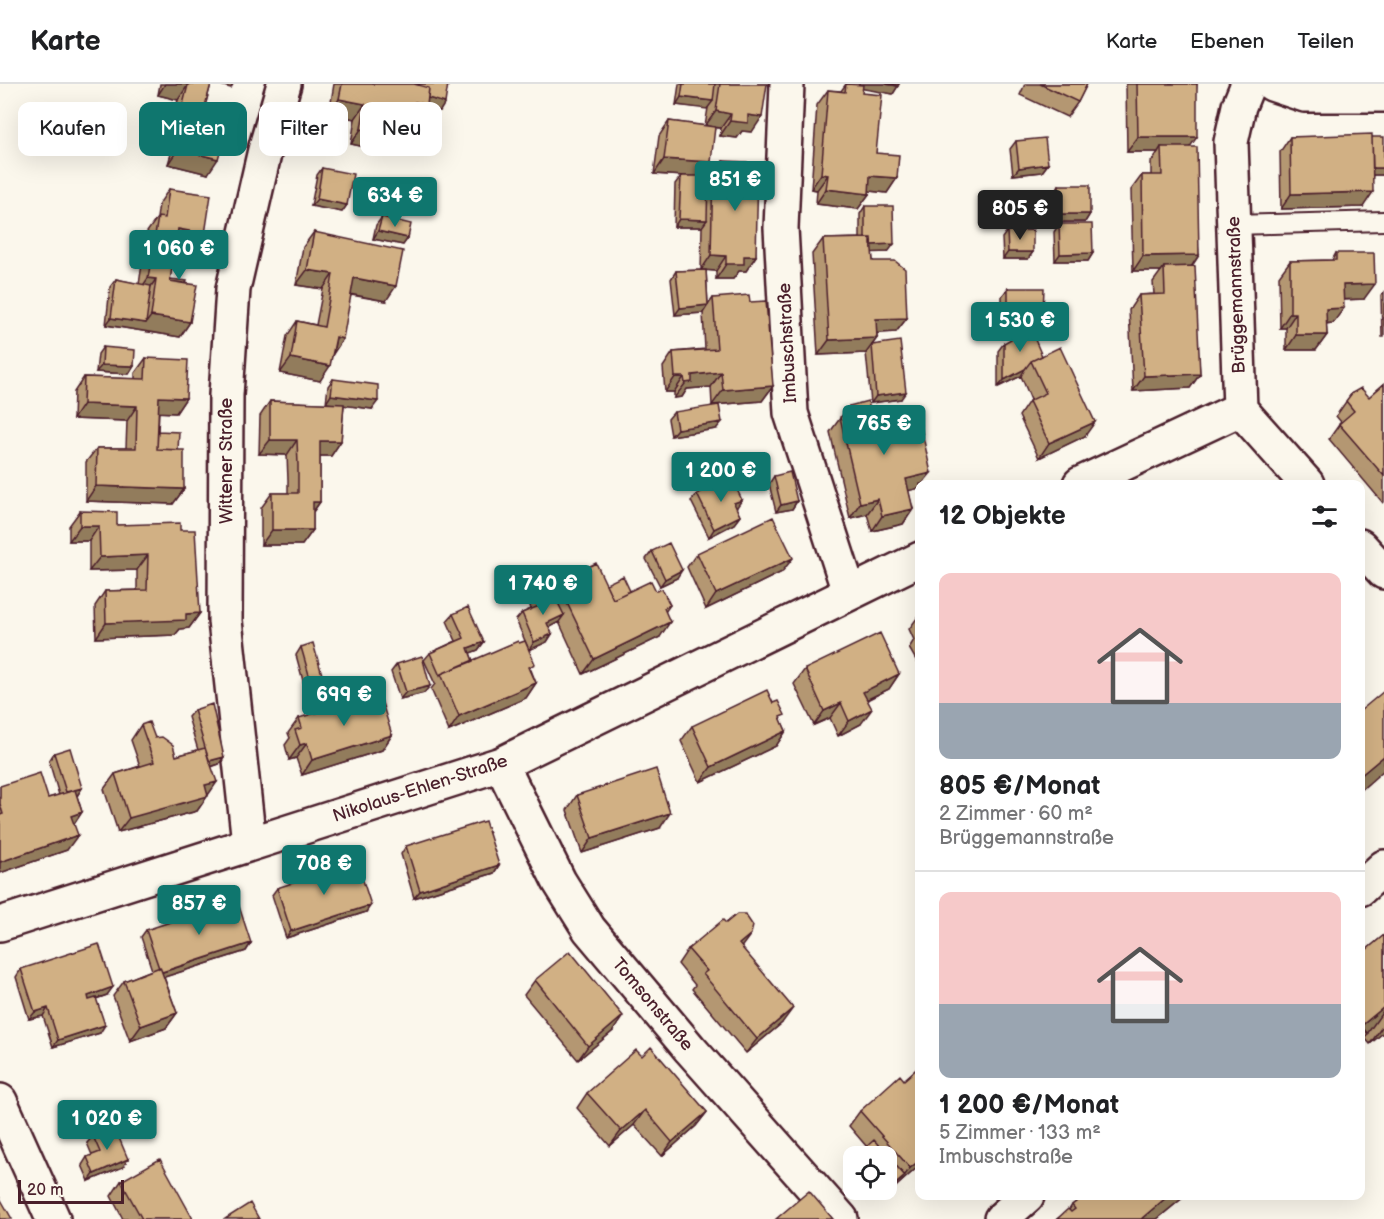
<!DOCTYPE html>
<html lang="de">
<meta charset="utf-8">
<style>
body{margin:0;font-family:"Balsamiq Sans",sans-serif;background:#f2f2f2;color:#202124;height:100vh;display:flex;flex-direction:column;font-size:22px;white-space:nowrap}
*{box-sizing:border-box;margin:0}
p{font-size:20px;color:#757577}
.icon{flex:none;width:33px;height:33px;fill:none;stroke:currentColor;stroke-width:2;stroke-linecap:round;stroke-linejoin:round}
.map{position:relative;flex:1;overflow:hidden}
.drawer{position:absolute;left:915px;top:396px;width:450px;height:720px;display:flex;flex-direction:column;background:#fff;border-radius:12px;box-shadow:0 6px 24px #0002}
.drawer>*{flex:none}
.banner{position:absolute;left:18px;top:18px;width:570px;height:54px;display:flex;gap:12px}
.tools{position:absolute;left:843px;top:1062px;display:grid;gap:12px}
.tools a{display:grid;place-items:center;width:54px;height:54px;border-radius:12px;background:#fff;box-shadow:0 6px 24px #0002;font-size:30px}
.scale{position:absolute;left:18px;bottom:15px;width:106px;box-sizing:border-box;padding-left:6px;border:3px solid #4a1f2b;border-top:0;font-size:16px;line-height:21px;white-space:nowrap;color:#4a1f2b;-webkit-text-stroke:4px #fbf7ec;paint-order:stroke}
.price{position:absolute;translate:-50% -51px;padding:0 14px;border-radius:6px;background:#0f766e;color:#fff;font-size:20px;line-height:39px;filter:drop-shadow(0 2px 3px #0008)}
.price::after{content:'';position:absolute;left:50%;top:36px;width:18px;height:14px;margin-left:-9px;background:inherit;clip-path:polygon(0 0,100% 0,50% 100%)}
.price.on{background:#222;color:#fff}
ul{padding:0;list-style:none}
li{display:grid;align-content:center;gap:12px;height:318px;padding:0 24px}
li+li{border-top:2px solid #e0e0e0}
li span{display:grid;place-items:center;height:186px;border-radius:12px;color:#555}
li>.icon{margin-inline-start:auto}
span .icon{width:108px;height:108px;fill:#fffc;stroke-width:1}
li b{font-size:26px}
h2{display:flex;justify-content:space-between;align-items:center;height:72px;padding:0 24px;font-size:26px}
.pill{padding:0 21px;border-radius:12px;background:#fff;box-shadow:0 6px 24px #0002;font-size:21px;line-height:54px}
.pill.on{background:#0f766e;color:#fff}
header{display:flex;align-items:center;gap:36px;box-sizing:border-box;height:84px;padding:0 30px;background:#fff;border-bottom:2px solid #e0e0e0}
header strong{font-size:28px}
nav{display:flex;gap:33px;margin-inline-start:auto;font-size:21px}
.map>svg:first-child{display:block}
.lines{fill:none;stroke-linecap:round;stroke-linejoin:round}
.lane-casing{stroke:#4a1f2b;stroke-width:22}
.street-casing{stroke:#4a1f2b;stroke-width:38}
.lane{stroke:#fbf7ec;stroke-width:18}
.street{stroke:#fbf7ec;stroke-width:33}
.wall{fill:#b49772;stroke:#4a1f2b;stroke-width:1.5}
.shaded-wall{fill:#927b5c;stroke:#4a1f2b;stroke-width:1.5}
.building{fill:#d1b084;stroke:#4a1f2b;stroke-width:1.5}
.labels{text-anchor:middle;stroke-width:4.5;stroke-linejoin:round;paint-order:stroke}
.street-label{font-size:18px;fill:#4a1f2b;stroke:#fbf7ec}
</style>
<header>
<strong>Karte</strong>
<nav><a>Karte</a><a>Ebenen</a><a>Teilen</a></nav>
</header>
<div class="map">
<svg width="1384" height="1135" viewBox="0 0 1384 1135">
<rect width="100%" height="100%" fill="#fbf7ec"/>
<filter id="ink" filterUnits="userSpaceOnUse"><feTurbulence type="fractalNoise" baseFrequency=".0167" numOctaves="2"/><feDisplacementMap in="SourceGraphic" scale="12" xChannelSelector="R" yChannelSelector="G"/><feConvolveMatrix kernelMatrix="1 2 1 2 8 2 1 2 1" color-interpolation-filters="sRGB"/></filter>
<g filter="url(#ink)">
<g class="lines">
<!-- lane casing -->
<g class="lane-casing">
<path id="lane" d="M1232,141L1384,137"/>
</g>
<!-- street casing -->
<g class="street-casing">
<path id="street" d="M787,0L781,144L791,329L849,508
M1248,0L1239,22L1231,58L1240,325L1307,400
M1272,0L1305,11H1384
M1080,400L1240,325
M1360,462L1384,488
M501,680L559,797L589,845L690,965L841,1135
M249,759L225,537L226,311L233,205L265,66L284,0
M1360,805L1384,783
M0,840L501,680L920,475
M0,1017L53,1135
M1001,1135L1027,1112"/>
</g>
<!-- lane -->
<use href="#lane" class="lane"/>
<!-- street -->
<use href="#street" class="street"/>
</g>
<!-- wall -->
<path class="wall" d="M160,0H211L202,33L208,90L168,80L176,53L169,51L178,16L158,11Z
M334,0H448L440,27L426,22L416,36L411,35L407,55L397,70L351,60L355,35L329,30Z
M679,0H767L752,48L742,47L737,54L720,52L721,44H715L701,92H708L713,85H718L723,77L747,85L756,172L746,187H739L733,195H716V187L706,186L708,221L713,214L750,218L773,302L762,317L712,321L711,303L687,305L682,313L674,314V308H665L663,283L673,268L705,265L703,229L675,231L671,195L676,187L701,186L702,143H674L675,100L681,92H688L654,90L659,52L669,37L705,42L708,24L676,21Z
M846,0L859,1V0H899L893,10L862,4V9L876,69L897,94L887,109L869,107V110L858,125L816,120L817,106L811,105L817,21L828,6L841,7Z
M1025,0H1087L1078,18L1067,33L1020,11Z
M1126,0H1197L1190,63L1199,171L1192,182L1200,290L1190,304L1133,307L1129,226L1139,211L1154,210L1153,198L1161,187H1133L1131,106L1142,91H1151V78L1158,68H1127Z
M1290,53H1372L1384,91H1373L1363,123L1281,125L1280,68Z
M1016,57L1048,80L1042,88L1013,91L1010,65Z
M322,84L347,121L342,128L311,122L317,91Z
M1059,101L1090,130L1085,138H1055L1054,109Z
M169,105L205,150L194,165L175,161L170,195L186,200L190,238L180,253L106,241L110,203L116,195L139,200L147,148L157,134L159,120Z
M1007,106L1027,124L1022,132H1002V114Z
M865,122L888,168H872L873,177L907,234L896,248L877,249V254L872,261L901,315L871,319L866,269L818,271L812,170L823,155L860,154V130Z
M382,133L408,154L403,161L373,155L376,141Z
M1059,140L1093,169L1088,177H1055L1054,148Z
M1007,147L1033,168L1028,175H1003L1002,154Z
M314,148L386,217L351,211L333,270L320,297L280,289L287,252L297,237L316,241L323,205L296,201L303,163Z
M1336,169L1364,215L1343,216L1333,239L1326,240L1327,251L1316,266H1286V244H1280L1279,192L1290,177L1332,176Z
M1008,204L1043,228L1038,235H1002V212Z
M1384,208V253H1382L1381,211Z
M1004,259L1042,272L1085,352L1039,374L1019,332L1029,317L1031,316L1021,292L998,303V267Z
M103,263L134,282L129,290L96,288L98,270Z
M146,274L186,314L176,329L159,328L158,347L178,366L184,405L173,420L86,417V378L97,364H126L127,337L73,335L74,308L84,293L135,295V289Z
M333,295L372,325L344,321L341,357L331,372H320V418L313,428V446L302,461H261V424L272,409H288V396L287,371L259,370L260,332L270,317L336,320L326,319L328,302Z
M1384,300V418L1383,419L1329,355L1341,338L1336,332L1352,309L1369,313Z
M849,322L870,327L891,340L920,400V404L908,406L913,425L903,440L872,447L867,430L850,434L830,348Z
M674,328L716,345L671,352L668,335Z
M774,392L797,417L792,425L776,428L769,400Z
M697,410L737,423L736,424L740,432L734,440L709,453L691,417Z
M80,427L117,441L180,446L200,529L189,544L180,545L175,551L96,554L95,522L105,507L137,506V486L89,487V457H69V442Z
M652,467L677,494L660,502L646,475Z
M697,469L782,488L706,525L687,483Z
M557,498L606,500L630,507H656L670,521L665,528L660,553L583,590L559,538L549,543L552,550L547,558L529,566L516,536L522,529L531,525L530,522L536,515L550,508Z
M453,530L484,558L478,566L470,569L473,577L531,586L536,599L526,614L449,647L431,605L435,600L424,576L430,569L456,557L447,537Z
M920,530V583L909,564L914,556L909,545Z
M301,563L322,616L309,619L296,571Z
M397,580L424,609L400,615L391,588Z
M805,585L899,590L889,605L867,616L861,640L838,652L830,634L814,641L794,600Z
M194,626L219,680L211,683L208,711L197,727L118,748L104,705L115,690L140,682L131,656L141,641L176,672L198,666L188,633Z
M299,634L392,651L382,666L302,691L296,674L289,676L285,661L290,654L288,649Z
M781,636L786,647L776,662L700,698L681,657L692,642Z
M54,669L82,704L77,712L82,728L74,740L67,766L0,789V702L48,714L59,711L49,677Z
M577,711L660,744L582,769L567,726Z
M406,762L499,781L494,789L414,814L401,770Z
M277,804L366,828L286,854L272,811Z
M146,846L251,859L246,867L164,893L177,929L166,944L130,957L113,912L124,897L152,886L141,853Z
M1384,851V948L1370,960L1365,954L1360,960V871Z
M742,864L782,939L746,969L692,905L695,901L678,880L688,865Z
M21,885L107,911L96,915L100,949L53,963L43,932L29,935L16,893Z
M535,896L613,947L578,976L524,911Z
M642,972L707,1028L696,1042L662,1072L634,1041L610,1062L577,1024L587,1009Z
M920,982V1081L880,1117L869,1106H886L867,1063L849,1042L860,1027L904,996Z
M93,1052L123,1083L89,1097L82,1081L87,1073L92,1071L87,1059Z
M854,1075V1087L849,1082Z
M121,1097L193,1135H123L111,1112Z
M1084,1112H1185L1157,1135H1057L1069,1126L1072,1121Z"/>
<!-- shaded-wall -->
<path class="shaded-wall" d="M165,0H185L188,1L178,16L158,11Z
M217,0H233L231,4Z
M861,0H885L898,2L893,10L858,4Z
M394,3L445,19L440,27L426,22L416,36L404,33Z
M681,13L713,17L707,25L676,21Z
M339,15L365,20L355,35L329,30Z
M716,27L731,30L721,44L705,42Z
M748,31L762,33L752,48L742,47L737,54L720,52L730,37Z
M179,36L186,38L176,53L169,51Z
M361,45L407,55L397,70L351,60Z
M1138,53H1197L1187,67L1161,63L1158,68H1127Z
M178,65L218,75L208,90L168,80Z
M664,75L711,78L700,93L654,90Z
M1048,80L1042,88L1013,91L1019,84Z
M1369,84H1384V91H1364Z
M821,90L828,91L817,106L811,105Z
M870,92L897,94L887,109L860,106Z
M826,105L869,110L858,125L816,120Z
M1373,108L1363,123L1281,125L1291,110Z
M317,115L347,121L342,128L311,122Z
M1008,124H1027L1022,132H1002Z
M1060,130H1090L1085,138H1055Z
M679,135L707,136L702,143H674Z
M178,145L205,150L194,165L168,160Z
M378,147L408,154L403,161L373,155Z
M894,160L888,168L860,169L865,161Z
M1008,168H1033L1028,175H1003Z
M1093,169L1088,177H1055L1060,170Z
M711,171L726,172L716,187L701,186Z
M1199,171L1189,186L1164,183L1161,187H1133L1143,172Z
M744,172H756L746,187H739L733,195H716L726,180Z
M307,186L333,190L323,205L296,201Z
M148,194L156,195L146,210L138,209Z
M354,194L396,202L386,217L344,209Z
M1375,200L1364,215L1333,216L1343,201Z
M708,221L703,229L675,231L680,224Z
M1344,224L1333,239L1316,240L1326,225Z
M1008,227L1043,228L1038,235H1002Z
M1290,229H1296L1286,244H1280Z
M151,232L190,238L180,253L106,241L111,234L146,239Z
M907,234L896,248L866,250L876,235Z
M1296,251H1327L1316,266H1286Z
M336,253L343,255L333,270Z
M877,254L866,269L818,271L829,256Z
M291,274L330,282L320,297L280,289Z
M102,281L134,282L129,290L96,288Z
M1025,285L1021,292L998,303L1004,296Z
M721,288L711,303L687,305L682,313L674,314L692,291Z
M1200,290L1190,304L1133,307L1144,292Z
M675,293H684L674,308H665Z
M773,302L762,317L712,321L723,306Z
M906,308L901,315L871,319L876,312Z
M331,311L378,317L372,325L326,319Z
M159,313L186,314L176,329L149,328Z
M83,320L137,322L127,337L73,335Z
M722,338L716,345L671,352L677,345Z
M1095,338L1085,352L1039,374L1049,359Z
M270,356H297L287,371L259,370Z
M320,357H341L331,372H309Z
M931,389L922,400H920V404L895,410L906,395Z
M96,402L184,405L173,420L86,417Z
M878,415L867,430L850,434L860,419Z
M742,416L737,423L728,427L734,419Z
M797,417L792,425L776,428L781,421Z
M313,418H320L309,433Z
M913,425L903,440L872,447L882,432Z
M740,432L734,440L709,453L714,445Z
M80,442H99L89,457H69Z
M272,446H313L302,461H261Z
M148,471L137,486L89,487L100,473Z
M793,474L782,488L706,525L716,510Z
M682,486L677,494L660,502L665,495Z
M200,529L189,544L180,545L175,551L96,554L106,539L186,530Z
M564,531L559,538L542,547L547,539Z
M670,538L660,553L583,590L594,575Z
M552,550L547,558L529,566L534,558Z
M484,558L478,566L463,572L468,564Z
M899,590L889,605L853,622L863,608Z
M536,599L526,614L449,647L459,632Z
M430,602L424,609L400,615L406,608Z
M327,608L322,616L309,619L315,612Z
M841,619L830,634L814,641L824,627Z
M872,625L861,640L838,652L849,637Z
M786,647L776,662L700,698L711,683Z
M392,651L382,666L302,691L312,676Z
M307,659L296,674L289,676L300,661Z
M1384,672V686L1360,707V692Z
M224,673L219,680L204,685L209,677Z
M217,698L197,727L118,748L129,734L205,701Z
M82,704L77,712L66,709Z
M82,728L72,743L71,732Z
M670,729L660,744L582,769L592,754Z
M78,751L67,766L0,789V778Z
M499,781L494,789L414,814L420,807Z
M371,821L366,828L286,854L291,847Z
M751,850L740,865L739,860Z
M251,859L246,867L155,896L160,889Z
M113,903L107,911L83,919L88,912Z
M1384,923V926L1360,960V943Z
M48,924L43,932L29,935L35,928Z
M793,924L782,939L746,969L757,955Z
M177,929L166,944L130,957L141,942Z
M623,932L613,947L578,976L588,962Z
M1384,940V948L1370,960Z
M105,941L100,949L53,963L58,956Z
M645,1026L634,1041L610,1062L621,1047Z
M707,1028L696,1042L662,1072L672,1058Z
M128,1075L123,1083L89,1097L94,1090Z
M920,1076V1081L880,1117L885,1109L902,1095L910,1084Z
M1168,1112H1185L1157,1135H1141Z"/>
<!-- building -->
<path class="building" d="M185,0H211L202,33L228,40L218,75L178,65L186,38L179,36L188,1Z
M342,0H414L429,4L427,21L415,18L407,55L361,45L365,20L339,15Z
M414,0H448L445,19L428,14L429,4Z
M683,0H715L713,17L681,13Z
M720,0H767L762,33L748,31V39L730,37L731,30L716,27Z
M846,0L863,1L862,9L882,11L876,69L899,71L897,94L870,92L869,110L826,105L828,91L821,90L828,6L845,8Z
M885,0H899L898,2Z
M1040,0H1087L1078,18Z
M1137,0H1197V53H1138Z
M669,37L715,43L711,78L664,75Z
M1372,50L1373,108L1291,110L1290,53Z
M1372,53H1384V84H1373Z
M1045,54L1048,80L1019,84L1016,57Z
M1161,63H1197L1199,171L1143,172L1142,91H1162Z
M723,77L747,78V85L758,86L756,172H744V180H726V172L711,171L713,85H723Z
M322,84L353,90L347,121L317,115Z
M681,92H708L707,136L679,135Z
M1059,101H1090V130H1060Z
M169,105L211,111L205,150L178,145L174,170L170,197L197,201L190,238L151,232L156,195L148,194L158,133L165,134Z
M1007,106H1027V124H1008Z
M865,122H893L894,160L871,161V154H865Z
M382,133L411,140L408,154L378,147Z
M1059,140H1092L1093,169L1060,170Z
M1033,146V168H1008L1007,147Z
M314,148L403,167L396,202L354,194L343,255L336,253L330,282L291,274L297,237L324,243L329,215L333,190L307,186Z
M871,154L873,177H895L905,185L907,234L876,235L877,254L829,256L823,155Z
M1336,169H1374L1375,200L1343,201L1344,224L1326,225L1327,251H1296V229H1290V177L1336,176Z
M1195,182L1200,290L1144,292L1139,211L1165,210L1164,183Z
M706,186L708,221L680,224L676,187Z
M116,195L151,202L146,239L111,234Z
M170,195L187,197L186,200L170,197Z
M1008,204H1044L1043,228L1008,227Z
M749,211L750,218L766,217L773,302L723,306L721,288L692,291V298L685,299L684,293H675L673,268L717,265L713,214Z
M1030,244L1042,272L1031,277L1025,285L1004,296V259Z
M900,257L906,308L876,312L872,261Z
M103,263L135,266L134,282L102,281Z
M1060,263L1095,338L1049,359L1029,317L1046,309L1031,277Z
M146,274L188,276L186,314L159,313L157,365L184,366V405L96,402L97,364H136L137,322L83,320L84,293L145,295Z
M333,295L378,301V317L331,311Z
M1384,300V392L1339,340L1354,327L1346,317L1352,309L1361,304L1369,313Z
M270,317L344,320L341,357H320V418H313V446H272V409H298V381L297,356H270Z
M868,317L870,327L888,323L891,340L919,334L931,389L906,395L913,425L882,432L878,415L860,419L840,333L851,330L849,322Z
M719,321L722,338L677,345L674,328Z
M158,347L179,348L178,366L157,365Z
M790,388L797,417L781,421L774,392Z
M731,393L742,416L734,419L740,432L714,445L697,410Z
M80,427L117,428V441L180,439V446H195L200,529L186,530V536L106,539L105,507L147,506L148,471L100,473L99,442H80Z
M773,433L793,474L716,510L697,469Z
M669,459L682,486L665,495L652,467Z
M596,479L613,515L651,497L656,507L662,505L670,521L664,524L670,538L594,575L557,498Z
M623,492L630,507L613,515L606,500Z
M552,507L564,531L547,539L552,550L534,558L522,529L539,522L536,515Z
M468,523L484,558L468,564L473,577L441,590L440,592L430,569L464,554L453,530Z
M880,549L899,590L863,608L872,625L849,637L841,619L824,627L805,585Z
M518,557L519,559L525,557L535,580L529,583L536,599L459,632L441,590Z
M313,559L327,608L315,612L301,563Z
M422,572L430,602L406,608L397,580Z
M767,606L773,619L778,617L785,631L780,633L786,647L711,683L692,642Z
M1384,607V672L1360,692V627Z
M379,609L392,651L312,676L307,659L300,661L295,646L302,644L299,634Z
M212,620L224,673L209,677L194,626Z
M149,638L155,654L162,653L173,661L176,672L205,664L217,698L205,701L208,712L129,734L115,690L154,678L141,641Z
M70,664L82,704L66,708L54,669Z
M656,685L670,729L592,754L577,711Z
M40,689L48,714L75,706L82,728L71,732L78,751L0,778V731L3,730L0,720V702Z
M485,737L499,781L420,807L406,762Z
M357,778L371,821L291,847L277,804Z
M237,816L251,859L162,888L160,883L159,884L146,846Z
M737,830H745L753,842L751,850L739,860L793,924L757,955L703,890L707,887L688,865L723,836L726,839Z
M1384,851V923L1361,942L1368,950L1360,956V871Z
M99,860L113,903L88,912L89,916L96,914L105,941L58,956L48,924L35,928L21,885Z
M570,867L623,932L588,962L535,896Z
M160,883L177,929L141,942L124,897Z
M651,963L707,1028L672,1058L645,1026L621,1047L587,1009L636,966L642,972Z
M920,982V1076L910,1084L860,1027L900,991L904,996Z
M114,1042L128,1075L94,1090L87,1073L100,1068L93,1052Z
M874,1056L905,1092L885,1109L882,1106H886V1072H856Z
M160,1075L193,1135H142L121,1097Z
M809,1107L833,1135H776Z
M1084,1112H1168L1141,1135H1057L1068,1125L1071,1128L1075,1125L1072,1121Z
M0,1114L12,1135H0Z
M250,1119L259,1135H225Z"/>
</g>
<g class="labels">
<!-- street labels -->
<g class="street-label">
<text transform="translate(1236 211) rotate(-92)" y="6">Brüggemannstraße</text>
<text transform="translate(787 259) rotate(-93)" y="6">Imbuschstraße</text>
<text transform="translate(226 377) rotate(-90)" y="6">Wittener Straße</text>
<text transform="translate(420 704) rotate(-18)" y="6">Nikolaus-Ehlen-Straße</text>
<text transform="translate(653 920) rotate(50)" y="6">Tomsonstraße</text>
</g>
</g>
</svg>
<div class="tools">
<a><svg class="icon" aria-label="locate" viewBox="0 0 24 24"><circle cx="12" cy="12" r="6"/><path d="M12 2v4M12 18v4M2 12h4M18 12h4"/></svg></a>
</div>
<div class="scale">20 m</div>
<b class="price" style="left:735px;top:128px">851 €</b>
<b class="price" style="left:395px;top:144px">634 €</b>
<b class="price on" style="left:1020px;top:157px">805 €</b>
<b class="price" style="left:179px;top:197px">1 060 €</b>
<b class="price" style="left:1020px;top:269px">1 530 €</b>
<b class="price" style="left:884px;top:372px">765 €</b>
<b class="price" style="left:721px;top:419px">1 200 €</b>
<b class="price" style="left:543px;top:532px">1 740 €</b>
<b class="price" style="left:344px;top:643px">699 €</b>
<b class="price" style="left:324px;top:812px">708 €</b>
<b class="price" style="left:199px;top:852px">857 €</b>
<b class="price" style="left:107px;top:1067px">1 020 €</b>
<div class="banner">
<a class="pill">Kaufen</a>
<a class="pill on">Mieten</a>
<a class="pill">Filter</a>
<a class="pill">Neu</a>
</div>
<section class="drawer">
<h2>12 Objekte<svg class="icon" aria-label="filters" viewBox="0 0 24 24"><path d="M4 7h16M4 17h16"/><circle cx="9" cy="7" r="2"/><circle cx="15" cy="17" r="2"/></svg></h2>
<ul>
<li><span style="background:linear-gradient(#f6c9c9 70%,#9aa5b1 0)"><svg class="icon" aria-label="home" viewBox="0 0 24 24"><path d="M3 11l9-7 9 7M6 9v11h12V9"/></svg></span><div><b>805 €/Monat</b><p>2 Zimmer · 60 m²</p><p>Brüggemannstraße</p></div></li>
<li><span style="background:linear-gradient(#f6c9c9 60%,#9aa5b1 0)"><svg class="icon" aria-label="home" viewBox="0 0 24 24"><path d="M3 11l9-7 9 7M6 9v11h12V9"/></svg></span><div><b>1 200 €/Monat</b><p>5 Zimmer · 133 m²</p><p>Imbuschstraße</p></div></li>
</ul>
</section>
</div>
